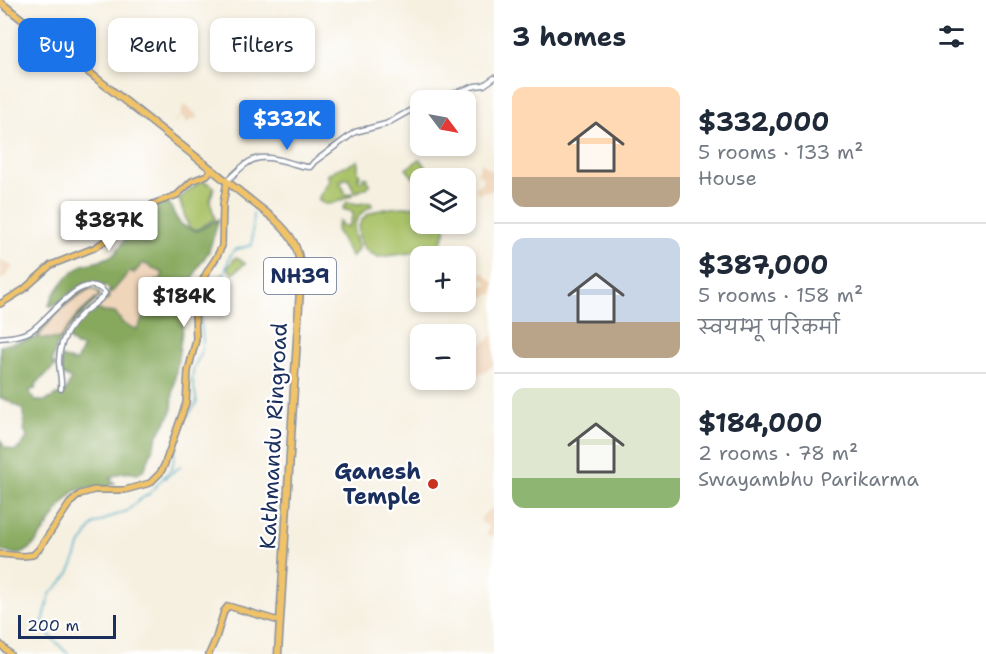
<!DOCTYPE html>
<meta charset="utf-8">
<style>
body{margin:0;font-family:"Shantell Sans","Playpen Sans Deva",sans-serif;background:#f2f2f3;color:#1f2937;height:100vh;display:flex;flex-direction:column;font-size:22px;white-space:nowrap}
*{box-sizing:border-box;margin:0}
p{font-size:20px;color:#747a83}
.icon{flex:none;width:33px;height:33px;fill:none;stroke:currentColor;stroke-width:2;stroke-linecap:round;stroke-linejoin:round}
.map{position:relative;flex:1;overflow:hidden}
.sheet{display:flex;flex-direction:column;background:#fff;width:492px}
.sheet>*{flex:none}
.banner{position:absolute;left:18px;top:18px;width:386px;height:54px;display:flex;gap:12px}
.needle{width:39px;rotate:122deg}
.fabs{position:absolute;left:410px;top:90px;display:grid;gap:12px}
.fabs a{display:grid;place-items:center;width:66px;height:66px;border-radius:12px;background:#fff;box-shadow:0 3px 9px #0003;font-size:30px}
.scale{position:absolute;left:18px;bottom:15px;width:98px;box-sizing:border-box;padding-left:6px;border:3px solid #1b2f5e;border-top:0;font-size:16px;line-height:21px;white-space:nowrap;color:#1b2f5e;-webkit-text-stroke:4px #fff;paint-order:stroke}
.price{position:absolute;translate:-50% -51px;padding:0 14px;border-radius:6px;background:#fff;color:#222;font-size:20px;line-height:39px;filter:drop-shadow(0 2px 3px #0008)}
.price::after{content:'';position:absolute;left:50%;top:36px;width:18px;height:14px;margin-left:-9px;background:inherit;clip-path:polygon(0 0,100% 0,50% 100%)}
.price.on{background:#1a73e8;color:#fff}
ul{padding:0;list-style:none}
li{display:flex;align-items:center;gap:18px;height:150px;padding:0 18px}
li+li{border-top:2px solid #e0e1e3}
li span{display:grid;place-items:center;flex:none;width:168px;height:120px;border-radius:12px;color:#555}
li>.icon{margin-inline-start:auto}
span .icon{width:72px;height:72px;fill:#fffc;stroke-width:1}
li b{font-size:26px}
h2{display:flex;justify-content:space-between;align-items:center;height:72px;padding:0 18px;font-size:26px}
.chip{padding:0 21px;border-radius:12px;background:#fff;box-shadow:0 3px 9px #0003;font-size:21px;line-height:54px}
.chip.on{background:#1a73e8;color:#fff}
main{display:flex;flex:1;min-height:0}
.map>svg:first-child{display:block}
.built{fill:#efd6bb}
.green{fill:#aac369;stroke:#627964;stroke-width:1.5}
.forest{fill:#87a95d;stroke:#516c5e;stroke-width:1.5;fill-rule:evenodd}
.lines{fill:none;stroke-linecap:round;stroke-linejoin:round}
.stream{stroke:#44a8c4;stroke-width:1.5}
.minor-casing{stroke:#88909f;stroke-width:7}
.major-casing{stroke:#88909f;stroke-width:8}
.highway-casing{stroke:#88909f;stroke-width:9}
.minor{stroke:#fff;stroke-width:4}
.major{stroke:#f1c369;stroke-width:5}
.highway{stroke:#f1c369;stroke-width:6}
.poi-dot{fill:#c8321e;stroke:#fff;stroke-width:2}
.labels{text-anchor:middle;stroke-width:4.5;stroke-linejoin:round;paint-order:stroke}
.shield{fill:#fff;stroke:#5f6d8e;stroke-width:1.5}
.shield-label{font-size:21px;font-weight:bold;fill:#1b2f5e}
.street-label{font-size:22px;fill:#1b2f5e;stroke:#fff}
.poi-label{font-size:22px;font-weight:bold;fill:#1b2f5e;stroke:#fff;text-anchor:end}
</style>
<main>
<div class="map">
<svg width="494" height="654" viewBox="0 0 494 654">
<rect width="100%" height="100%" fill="#fff"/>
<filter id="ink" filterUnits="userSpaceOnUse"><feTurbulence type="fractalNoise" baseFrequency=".0167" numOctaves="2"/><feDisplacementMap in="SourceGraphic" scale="12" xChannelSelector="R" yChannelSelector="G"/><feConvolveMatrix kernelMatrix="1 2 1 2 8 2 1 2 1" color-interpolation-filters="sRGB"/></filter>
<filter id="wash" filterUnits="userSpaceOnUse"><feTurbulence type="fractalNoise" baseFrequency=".008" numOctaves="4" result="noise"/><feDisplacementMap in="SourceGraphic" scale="24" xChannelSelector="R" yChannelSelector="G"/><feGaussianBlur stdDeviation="1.35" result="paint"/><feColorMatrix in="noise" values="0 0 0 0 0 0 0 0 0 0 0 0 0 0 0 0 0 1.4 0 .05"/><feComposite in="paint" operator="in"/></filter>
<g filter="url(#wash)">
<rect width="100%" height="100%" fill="#f6f0e0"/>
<!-- built -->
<path class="built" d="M184,104L198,116L195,120L193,118L188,123L181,116L175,123L174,121L180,116Z
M291,114H303L304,128H293L290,130L291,133L287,134L284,121L287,115Z
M480,162L494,172V188L488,193L486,191L479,194L474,188L483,182L482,177L477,173L480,168Z
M0,259L14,267L0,281Z
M143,263L164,273L160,282L157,280L153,299L137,329L122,324L119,320L118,316L107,312L99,311L96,309L98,306L108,300L110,291H112L131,270L134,273Z
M483,272L494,283V293L476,300L470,292L477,283L482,286L488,284L480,275Z
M91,288L99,293V296L77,316L60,339L38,338L61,308L76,296Z
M494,335V365L463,386L460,380H465V366L475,361L471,351L469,349L478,343L481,345Z
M494,507L493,536H487L489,527L480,521L483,515Z"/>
<!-- green -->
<path class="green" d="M420,159L431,173L424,178H420V182L418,183L406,169Z
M358,160V173H360V176L357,177H359V181H363V177L368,178L367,182L370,183L368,187L355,193L348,178L340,181L346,195L352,193V195C341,200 327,210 318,199L330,179L327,176C335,166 349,167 358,160Z
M201,181L210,184L214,187L210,201L215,219L196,230L189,228L179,199Z
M347,202L358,204L371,202L372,206C361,211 353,221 354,233C355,238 357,243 359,247L352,258L336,230L339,221L341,222V225L347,227L349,224H350L353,214V212L343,209Z
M420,206V224H445V233L440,244L441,249L379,257C356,251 350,220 373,212C384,207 407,207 420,206Z
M236,257L245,263L233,274L227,268Z"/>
<!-- forest -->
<path class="forest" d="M169,203C177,220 178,226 197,231L219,219L209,251L199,266L189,286L173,391L172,411L158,435L145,468L138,474C129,471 117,472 110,479L115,483C110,485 106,487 101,488C92,489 82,486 74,492C56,505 38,552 19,554C13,555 6,552 0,551V439L4,447L15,451L22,445L27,438L24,429V415L22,409L5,399L0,398V346L35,338C52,313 64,301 90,287L99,292L100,297C84,310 69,326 58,344C55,349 54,356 52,362L55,366L36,384L35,389L30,390L31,396L36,401H45L66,391L71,379L62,374L61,357L76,362L83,347L76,346L67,337L76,324L84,315L106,298L110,289C89,277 79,285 63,299C58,303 56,305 51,307L49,305L54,294L67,277L83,265L100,261L115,254L136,224L160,204ZM143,263L163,273L160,281L156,280L154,286L156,287L151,298L153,300L137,329C123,325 123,325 116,313L104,312L96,309L98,306L110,298L108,296L110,291L112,292L130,271L134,273ZM91,288L99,292V296L77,316L60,339L38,338C53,315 67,301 91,288Z"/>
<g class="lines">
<!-- stream -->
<path class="stream" d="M165,478L181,466
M68,654L46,632L42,626L50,594L67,577L74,563L78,549L93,525L113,516L127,511L138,501L149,494L172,468L179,434L182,426L185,419L197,403L192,378L194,367L201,354L203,341L201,321L203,302L211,283L224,274L230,256L234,250L252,245L253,213"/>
</g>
</g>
<g filter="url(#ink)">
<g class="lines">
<!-- minor casing -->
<g class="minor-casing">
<path id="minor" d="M434,100L475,86L484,85L494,78
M227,181C253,156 256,153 291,163C298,165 303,167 310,167L314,162L355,132L386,124L420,105
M0,338C10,337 24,336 32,330C48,320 85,266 105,293C101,301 91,306 84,312C70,325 59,342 59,361C59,370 62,379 61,389"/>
</g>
<!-- major casing -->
<g class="major-casing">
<path id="major" d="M0,304L23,290L51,265L94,248L120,231L153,204L177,195L192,181L207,175L212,169
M0,554L23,556L33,555L39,549L70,503L80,494L94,490H125L150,483L160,473L164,466L186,403L188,371L196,340L195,312L196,296L199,287L208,270L216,258L222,246L223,204L227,181
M0,644L10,654
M209,654L216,638L224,611L228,606L279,621"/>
</g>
<!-- highway casing -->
<g class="highway-casing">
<path id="highway" d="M0,2L273,218C292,235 299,247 301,272L278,654"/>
</g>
<!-- minor -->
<use href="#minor" class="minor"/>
<!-- major -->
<use href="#major" class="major"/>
<!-- highway -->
<use href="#highway" class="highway"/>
</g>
</g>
<!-- markers -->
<circle class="poi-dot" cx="433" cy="484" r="6"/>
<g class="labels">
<!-- shield labels -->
<rect class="shield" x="264" y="258" width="72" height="36" rx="4.5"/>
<g class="shield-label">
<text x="300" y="283">NH39</text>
</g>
<!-- street labels -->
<g class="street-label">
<text transform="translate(273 436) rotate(-87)" y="8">Kathmandu Ringroad</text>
</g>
<!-- poi labels -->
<g class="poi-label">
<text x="421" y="479">Ganesh<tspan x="421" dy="25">Temple</tspan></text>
</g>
</g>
</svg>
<div class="fabs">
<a><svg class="needle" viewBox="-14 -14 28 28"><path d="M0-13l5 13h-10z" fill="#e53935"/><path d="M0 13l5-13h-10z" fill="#747a83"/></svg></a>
<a><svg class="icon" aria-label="layers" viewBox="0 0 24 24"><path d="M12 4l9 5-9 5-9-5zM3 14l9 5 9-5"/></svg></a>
<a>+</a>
<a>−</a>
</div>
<div class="scale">200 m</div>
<b class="price on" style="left:287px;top:151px">$332K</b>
<b class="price" style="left:109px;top:252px">$387K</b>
<b class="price" style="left:184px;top:328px">$184K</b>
<div class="banner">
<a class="chip on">Buy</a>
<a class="chip">Rent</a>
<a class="chip">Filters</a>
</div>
</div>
<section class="sheet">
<h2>3 homes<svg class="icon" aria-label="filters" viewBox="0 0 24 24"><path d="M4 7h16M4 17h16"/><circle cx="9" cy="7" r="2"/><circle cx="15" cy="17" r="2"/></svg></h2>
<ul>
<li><span style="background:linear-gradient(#ffd9b3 75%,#b9a48a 0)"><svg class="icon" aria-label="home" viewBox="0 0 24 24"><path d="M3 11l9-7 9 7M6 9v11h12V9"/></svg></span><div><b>$332,000</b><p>5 rooms · 133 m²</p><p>House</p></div></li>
<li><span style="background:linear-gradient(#c9d6e8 70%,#b9a48a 0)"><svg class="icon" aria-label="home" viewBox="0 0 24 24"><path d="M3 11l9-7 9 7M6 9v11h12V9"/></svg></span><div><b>$387,000</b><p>5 rooms · 158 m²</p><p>स्वयम्भू परिकर्मा</p></div></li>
<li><span style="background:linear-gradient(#dfe7d0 75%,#8fb573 0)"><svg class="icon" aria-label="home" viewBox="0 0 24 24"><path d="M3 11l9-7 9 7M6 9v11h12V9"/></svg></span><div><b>$184,000</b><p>2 rooms · 78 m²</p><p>Swayambhu Parikarma</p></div></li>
</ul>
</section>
</main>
